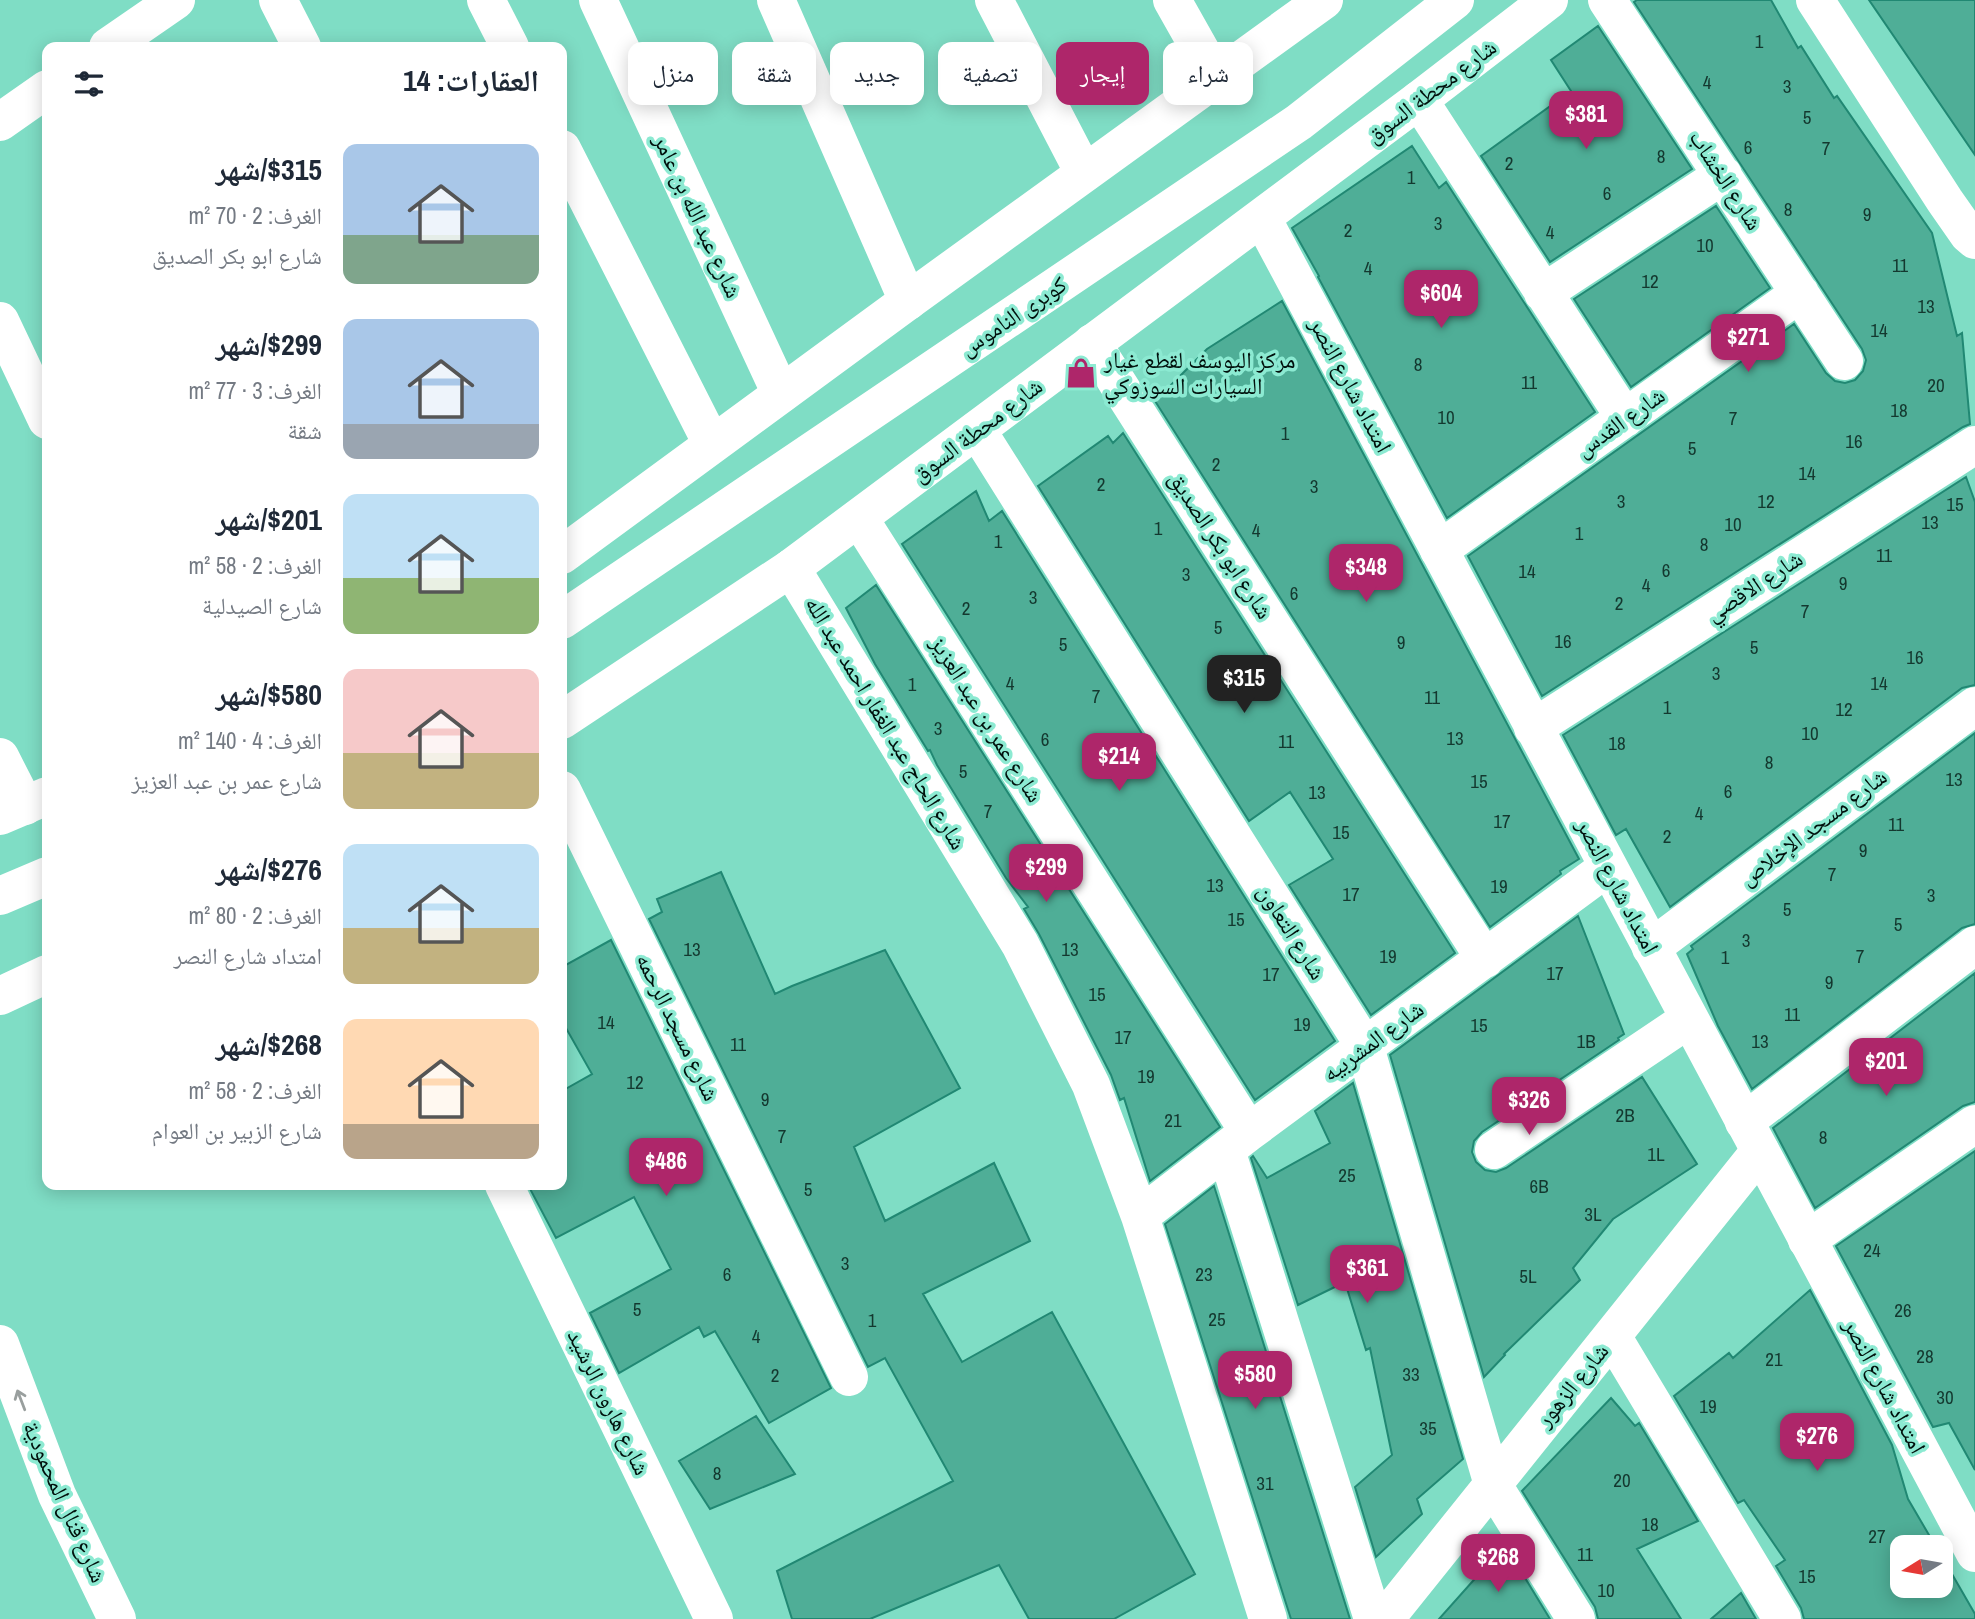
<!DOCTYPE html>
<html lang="ar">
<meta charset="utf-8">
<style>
body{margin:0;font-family:"Archivo Narrow","Noto Naskh Arabic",sans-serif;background:#f6f6f7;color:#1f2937;direction:rtl;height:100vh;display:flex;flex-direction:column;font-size:26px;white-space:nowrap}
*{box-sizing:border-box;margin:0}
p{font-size:23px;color:#747a83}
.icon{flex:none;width:38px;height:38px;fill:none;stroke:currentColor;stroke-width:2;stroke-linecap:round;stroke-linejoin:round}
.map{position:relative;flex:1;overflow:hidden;direction:ltr}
.sheet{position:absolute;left:42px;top:42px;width:525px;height:1148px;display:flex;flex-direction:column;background:#fff;border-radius:14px;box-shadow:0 4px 18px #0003;direction:rtl}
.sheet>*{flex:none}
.top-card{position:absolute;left:588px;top:42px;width:665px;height:63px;direction:rtl;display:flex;gap:14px}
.needle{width:46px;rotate:259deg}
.controls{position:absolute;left:1890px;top:1535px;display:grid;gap:14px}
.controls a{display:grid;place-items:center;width:63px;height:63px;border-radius:14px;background:#fff;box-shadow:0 4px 18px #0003;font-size:35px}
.price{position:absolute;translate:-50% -60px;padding:0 16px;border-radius:14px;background:#ae266a;color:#fff;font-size:23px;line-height:46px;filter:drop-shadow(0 2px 4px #0008)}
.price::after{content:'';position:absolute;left:50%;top:42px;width:21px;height:16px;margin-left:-10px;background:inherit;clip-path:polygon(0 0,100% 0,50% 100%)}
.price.active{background:#222;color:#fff}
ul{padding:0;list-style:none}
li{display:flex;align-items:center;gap:21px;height:175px;padding:0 28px}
li span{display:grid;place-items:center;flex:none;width:196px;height:140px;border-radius:14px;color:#555}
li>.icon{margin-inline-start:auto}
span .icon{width:84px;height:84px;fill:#fffc;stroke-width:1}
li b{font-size:30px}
h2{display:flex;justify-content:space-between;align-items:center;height:84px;padding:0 28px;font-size:30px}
.tag{padding:0 24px;border-radius:14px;background:#fff;box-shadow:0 4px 18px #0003;font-size:24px;line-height:63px}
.tag.active{background:#ae266a;color:#fff}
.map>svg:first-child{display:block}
.building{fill:#4fae97;stroke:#218873;stroke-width:2}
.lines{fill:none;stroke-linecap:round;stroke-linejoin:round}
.minor{stroke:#fff;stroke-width:38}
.tertiary{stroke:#fff;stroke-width:38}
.oneway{stroke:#999f9e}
.labels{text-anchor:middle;stroke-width:7;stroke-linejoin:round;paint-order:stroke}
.number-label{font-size:19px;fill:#14382f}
.street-label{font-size:23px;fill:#00100c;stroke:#8cead2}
.poi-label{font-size:23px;fill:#00100c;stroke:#8cead2;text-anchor:start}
</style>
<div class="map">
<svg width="1975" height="1619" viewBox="0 0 1975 1619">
<rect width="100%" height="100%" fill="#7fddc5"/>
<!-- building -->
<path class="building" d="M1637,0H1771L1798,48L1801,46L1834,98L1837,96L1932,233L1957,336L1962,333L1970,424L1963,427L1542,696L1468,556L1794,324L1826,373L1835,381L1845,383L1855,380L1863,371L1866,360L1862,349L1634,2Z
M1869,0H1975V155Z
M1598,26L1692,169L1550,262L1481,156L1571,91L1551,60Z
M1412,146L1439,188L1446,182L1595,412L1447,518L1318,277L1319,276L1292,228Z
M1716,206L1770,288L1631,387L1574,299Z
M1282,301L1579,859L1560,871L1561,874L1490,927L1155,401L1207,349Z
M1123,433L1455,953L1371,1015L1289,885L1333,859L1290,792L1249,821L1038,486L1108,436L1113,443Z
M1966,477L1975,502V685L1962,688L1670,907L1626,829L1616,835L1563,735Z
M976,491L989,521L1002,511L1335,1041L1255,1100L902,544Z
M876,585L1220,1127L1150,1181L1124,1098L1120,1100L1111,1075L1039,934L1024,909L1028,907L1006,878L937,765L930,750L928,751L875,664L846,608Z
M1975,733V924L1962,928L1752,1089L1718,1026L1687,954L1693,949L1691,946Z
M721,872L775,994L792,986L885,950L960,1088L854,1147L885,1221L994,1163L1030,1241L923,1294L962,1362L1052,1312L1195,1574L1114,1619H1029L999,1565L870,1619H792L777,1571L953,1481L885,1358L868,1367L649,919L662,912L657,899Z
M1578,916L1624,1034L1618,1038L1619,1040L1482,1132L1474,1141L1472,1152L1476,1162L1485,1170L1496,1172L1506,1168L1642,1077L1697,1164L1613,1219L1573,1268L1580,1280L1504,1354L1505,1355L1484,1377L1390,1055Z
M611,940L831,1388L769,1423L715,1331L704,1337L699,1327L619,1373L590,1313L671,1269L634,1197L556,1238L528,1185H562V1091L592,1074L562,1021V967Z
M1975,973V1102L1963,1106L1815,1208L1773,1128Z
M1353,1083L1463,1459L1417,1499L1422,1514L1376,1557L1355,1487L1392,1455L1370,1348L1366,1350L1345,1282L1298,1305L1251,1158L1253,1156L1267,1178L1330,1143L1315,1111Z
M1975,1151V1470L1949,1423L1933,1427L1836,1246Z
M1214,1186L1350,1619H1291L1165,1224Z
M1810,1290L1892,1445L1908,1499L1936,1547H1902V1586H1941V1555L1975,1614V1619H1804L1801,1608L1776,1566L1785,1560L1744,1500L1738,1503L1674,1396L1729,1353L1733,1358Z
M1611,1398L1635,1426L1639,1423L1698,1521L1637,1549L1681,1619H1598L1595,1607L1522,1491Z
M756,1416L795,1474L710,1509L679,1461Z
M1505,1545L1550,1619H1439Z
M1741,1593L1756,1619H1711Z"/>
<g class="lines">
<!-- minor -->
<path class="minor" d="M278,0L302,47
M486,0L510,47
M598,0L781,394
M776,0L908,301
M994,0L1084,173
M1607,0L1844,361
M1815,0L1945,201L1968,234L1975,240
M108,47L176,0
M1419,100L1625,418
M0,122L47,89
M562,149L712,444
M1543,293L1723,175
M0,321L47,420
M1092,343L1485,959
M977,430L1365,1047L1493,1485L1576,1619
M859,518L1249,1132
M1439,550L1800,293
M791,568L1020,944L1091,1085L1140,1216L1268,1619
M1533,728L1975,445
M0,757L25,806
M562,790L849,1377
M1651,948L1975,706
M1744,1122L1975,945
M1226,1150L1373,1619
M1494,1150L1689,1019
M504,1185L714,1619
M1140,1216L1249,1132L1608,867
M1807,1240L1975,1124
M1612,1336L1782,1619
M1385,1619L1760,1151"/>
<!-- tertiary -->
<path class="tertiary" d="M1172,0L1216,78
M1262,218L1975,1553
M562,555L908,301L1324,0
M562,620L1299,122L1455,0
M562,720L791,568L1419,100L1549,0
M0,816L47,796
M0,896L47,876
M0,996L47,974
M0,1344L57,1495L117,1619"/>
</g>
<!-- one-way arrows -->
<defs><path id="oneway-shaft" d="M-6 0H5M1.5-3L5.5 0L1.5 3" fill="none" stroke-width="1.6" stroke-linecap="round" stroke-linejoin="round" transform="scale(1.75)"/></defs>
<use class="oneway" href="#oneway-shaft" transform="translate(21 1400) rotate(-111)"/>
<!-- icons -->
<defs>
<g id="shop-bare" transform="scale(2.415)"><path d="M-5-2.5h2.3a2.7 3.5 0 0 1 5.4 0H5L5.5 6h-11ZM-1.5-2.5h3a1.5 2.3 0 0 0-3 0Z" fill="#ae266a" stroke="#8cead2" stroke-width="2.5" paint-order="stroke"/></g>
</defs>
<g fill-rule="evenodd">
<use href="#shop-bare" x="1081" y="373"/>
</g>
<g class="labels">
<!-- number labels -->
<g class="number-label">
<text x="1759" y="48">1</text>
<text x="1707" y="89">4</text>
<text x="1787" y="93">3</text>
<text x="1807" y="124">5</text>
<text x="1748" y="154">6</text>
<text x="1826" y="155">7</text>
<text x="1661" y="163">8</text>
<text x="1509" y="170">2</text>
<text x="1411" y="184">1</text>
<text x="1607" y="200">6</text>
<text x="1788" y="216">8</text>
<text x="1867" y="221">9</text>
<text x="1438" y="230">3</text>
<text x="1348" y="237">2</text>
<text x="1550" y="239">4</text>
<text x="1705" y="252">10</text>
<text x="1900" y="272">11</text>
<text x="1368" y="275">4</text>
<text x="1650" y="288">12</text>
<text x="1926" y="313">13</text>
<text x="1879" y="337">14</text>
<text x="1418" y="371">8</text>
<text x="1529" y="389">11</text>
<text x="1936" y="392">20</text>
<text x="1899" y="417">18</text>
<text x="1446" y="424">10</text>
<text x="1733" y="425">7</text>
<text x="1285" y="440">1</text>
<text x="1854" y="448">16</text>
<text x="1692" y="455">5</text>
<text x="1216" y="471">2</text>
<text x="1807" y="480">14</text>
<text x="1101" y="491">2</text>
<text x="1314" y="493">3</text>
<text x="1621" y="508">3</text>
<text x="1766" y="508">12</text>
<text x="1955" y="511">15</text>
<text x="1930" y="529">13</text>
<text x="1733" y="531">10</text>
<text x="1158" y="535">1</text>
<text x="1256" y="537">4</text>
<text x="1579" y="540">1</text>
<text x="998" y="548">1</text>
<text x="1704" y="551">8</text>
<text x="1884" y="562">11</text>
<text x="1666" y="577">6</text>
<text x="1527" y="578">14</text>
<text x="1186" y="581">3</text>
<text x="1843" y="590">9</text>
<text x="1646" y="592">4</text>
<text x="1294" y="600">6</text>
<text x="1033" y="604">3</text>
<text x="1619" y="610">2</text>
<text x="966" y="615">2</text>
<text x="1805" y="618">7</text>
<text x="1218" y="634">5</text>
<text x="1563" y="648">16</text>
<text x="1401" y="649">9</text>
<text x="1063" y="651">5</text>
<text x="1754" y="654">5</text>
<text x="1915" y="664">16</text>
<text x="1716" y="680">3</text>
<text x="1010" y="690">4</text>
<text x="1879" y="690">14</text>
<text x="912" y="691">1</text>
<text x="1096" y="703">7</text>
<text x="1432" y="704">11</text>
<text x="1667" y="714">1</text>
<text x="1844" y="716">12</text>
<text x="938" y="735">3</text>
<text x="1810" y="740">10</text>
<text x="1455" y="745">13</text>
<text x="1045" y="746">6</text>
<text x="1286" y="748">11</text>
<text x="1617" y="750">18</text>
<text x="1769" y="769">8</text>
<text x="963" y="778">5</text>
<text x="1954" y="786">13</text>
<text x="1479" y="788">15</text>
<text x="1728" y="798">6</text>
<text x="1317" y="799">13</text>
<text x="988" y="818">7</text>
<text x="1699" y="820">4</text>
<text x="1502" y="828">17</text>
<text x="1896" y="831">11</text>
<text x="1341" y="839">15</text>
<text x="1667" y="843">2</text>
<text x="1863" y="857">9</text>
<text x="1832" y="881">7</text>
<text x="1215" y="892">13</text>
<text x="1499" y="893">19</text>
<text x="1351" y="901">17</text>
<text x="1931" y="902">3</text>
<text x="1787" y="916">5</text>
<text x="1236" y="926">15</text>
<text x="1898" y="931">5</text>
<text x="1746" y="947">3</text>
<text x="692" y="956">13</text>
<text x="1070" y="956">13</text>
<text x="1388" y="963">19</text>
<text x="1860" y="963">7</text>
<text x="1725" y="964">1</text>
<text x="1555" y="980">17</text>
<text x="1271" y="981">17</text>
<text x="1829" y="989">9</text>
<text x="1097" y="1001">15</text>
<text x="1792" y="1021">11</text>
<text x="606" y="1029">14</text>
<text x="1302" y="1031">19</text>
<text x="1479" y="1032">15</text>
<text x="1123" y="1044">17</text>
<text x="1586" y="1048">1B</text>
<text x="1760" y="1048">13</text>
<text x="738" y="1051">11</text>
<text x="1146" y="1083">19</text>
<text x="635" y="1089">12</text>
<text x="765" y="1106">9</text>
<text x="1625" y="1122">2B</text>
<text x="1173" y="1127">21</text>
<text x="782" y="1143">7</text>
<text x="1823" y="1144">8</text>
<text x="1656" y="1161">1L</text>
<text x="1347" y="1182">25</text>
<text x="1539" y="1193">6B</text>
<text x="808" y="1196">5</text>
<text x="1593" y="1221">3L</text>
<text x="1872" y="1257">24</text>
<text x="845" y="1270">3</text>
<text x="727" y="1281">6</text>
<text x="1204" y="1281">23</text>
<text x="1528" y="1283">5L</text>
<text x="637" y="1316">5</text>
<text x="1903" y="1317">26</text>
<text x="1217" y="1326">25</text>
<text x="872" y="1327">1</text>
<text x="756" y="1343">4</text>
<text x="1925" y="1363">28</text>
<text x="1774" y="1366">21</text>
<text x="1411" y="1381">33</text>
<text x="775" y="1382">2</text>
<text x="1945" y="1404">30</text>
<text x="1708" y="1413">19</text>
<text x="1428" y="1435">35</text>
<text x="717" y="1480">8</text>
<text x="1622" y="1487">20</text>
<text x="1265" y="1490">31</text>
<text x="1650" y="1531">18</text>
<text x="1877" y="1543">27</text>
<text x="1585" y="1561">11</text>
<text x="1807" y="1583">15</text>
<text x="1606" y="1597">10</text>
</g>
<!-- street labels -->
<g class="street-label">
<text transform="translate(1431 91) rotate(-37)" y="8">شارع محطة السوق</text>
<text transform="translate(1726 180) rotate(57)" y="8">شارع الخشاب</text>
<text transform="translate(698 216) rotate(65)" y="8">شارع عبد الله بن عامر</text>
<text transform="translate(1013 316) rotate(-34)" y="8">كوبرى الناموس</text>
<text transform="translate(1351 385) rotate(62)" y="8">امتداد شارع النصر</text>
<text transform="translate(1620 422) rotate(-35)" y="8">شارع القدس</text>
<text transform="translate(977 430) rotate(-37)" y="8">شارع محطة السوق</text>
<text transform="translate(1221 545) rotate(57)" y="8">شارع ابو بكر الصديق</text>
<text transform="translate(1754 586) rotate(-33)" y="8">شارع الاقصي</text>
<text transform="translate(987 719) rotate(58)" y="8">شارع عمر بن عبد العزيز</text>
<text transform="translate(886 723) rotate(59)" y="8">شارع الحاج عبد الغفار احمد عبد الله</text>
<text transform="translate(1813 827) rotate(-37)" y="8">شارع مسجد الإخلاص</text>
<text transform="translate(1618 886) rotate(62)" y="8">امتداد شارع النصر</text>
<text transform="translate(1292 932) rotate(58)" y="8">شارع التعاون</text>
<text transform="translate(678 1027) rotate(64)" y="8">شارع مسجد الرحمه</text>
<text transform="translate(1373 1041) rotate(-36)" y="8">شارع المشربيه</text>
<text transform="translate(1572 1385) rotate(-51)" y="8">شارع الزهور</text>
<text transform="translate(1885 1386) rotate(62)" y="8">امتداد شارع النصر</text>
<text transform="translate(609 1402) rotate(64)" y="8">شارع هارون الرشيد</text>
<text transform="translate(65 1502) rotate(66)" y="8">شارع قنال المحمودية</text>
</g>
<!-- poi labels -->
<g class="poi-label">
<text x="1104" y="368">مركز اليوسف لقطع غيار<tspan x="1104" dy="26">السيارات السوزوكي</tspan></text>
</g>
</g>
</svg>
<div class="controls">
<a><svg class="needle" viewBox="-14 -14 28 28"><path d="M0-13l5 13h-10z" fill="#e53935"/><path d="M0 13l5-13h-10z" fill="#747a83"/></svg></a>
</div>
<b class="price" style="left:1586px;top:151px">$381</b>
<b class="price" style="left:1441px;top:330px">$604</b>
<b class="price" style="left:1748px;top:374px">$271</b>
<b class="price" style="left:1366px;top:604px">$348</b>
<b class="price active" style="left:1244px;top:715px">$315</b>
<b class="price" style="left:1119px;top:793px">$214</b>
<b class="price" style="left:1046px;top:904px">$299</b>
<b class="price" style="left:1886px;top:1098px">$201</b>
<b class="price" style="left:1529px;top:1137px">$326</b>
<b class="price" style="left:666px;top:1198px">$486</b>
<b class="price" style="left:1367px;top:1305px">$361</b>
<b class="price" style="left:1255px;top:1411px">$580</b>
<b class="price" style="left:1817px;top:1473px">$276</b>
<b class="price" style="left:1498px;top:1594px">$268</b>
<div class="top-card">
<a class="tag">شراء</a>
<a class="tag active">إيجار</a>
<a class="tag">تصفية</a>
<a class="tag">جديد</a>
<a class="tag">شقة</a>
<a class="tag">منزل</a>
</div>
<section class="sheet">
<h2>العقارات: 14<svg class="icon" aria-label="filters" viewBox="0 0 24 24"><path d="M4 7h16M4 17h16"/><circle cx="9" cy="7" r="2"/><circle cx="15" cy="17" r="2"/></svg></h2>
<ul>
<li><span style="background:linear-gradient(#a9c7e8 65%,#7fa58c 0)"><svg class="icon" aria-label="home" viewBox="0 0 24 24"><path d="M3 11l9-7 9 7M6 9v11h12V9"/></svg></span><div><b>$315/شهر</b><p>الغرف: 2 · 70 m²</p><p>شارع ابو بكر الصديق</p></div></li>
<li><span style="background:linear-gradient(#a9c7e8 75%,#9aa5b1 0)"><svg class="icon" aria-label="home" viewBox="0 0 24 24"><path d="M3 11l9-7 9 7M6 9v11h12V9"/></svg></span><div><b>$299/شهر</b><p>الغرف: 3 · 77 m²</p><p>شقة</p></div></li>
<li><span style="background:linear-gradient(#bfe0f5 60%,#8fb573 0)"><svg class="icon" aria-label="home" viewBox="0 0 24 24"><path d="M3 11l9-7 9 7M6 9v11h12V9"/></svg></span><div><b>$201/شهر</b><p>الغرف: 2 · 58 m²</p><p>شارع الصيدلية</p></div></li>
<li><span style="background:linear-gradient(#f6c9c9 60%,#c2b280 0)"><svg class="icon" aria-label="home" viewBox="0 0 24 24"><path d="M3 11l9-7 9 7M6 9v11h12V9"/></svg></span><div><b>$580/شهر</b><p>الغرف: 4 · 140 m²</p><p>شارع عمر بن عبد العزيز</p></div></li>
<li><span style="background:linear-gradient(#bfe0f5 60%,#c2b280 0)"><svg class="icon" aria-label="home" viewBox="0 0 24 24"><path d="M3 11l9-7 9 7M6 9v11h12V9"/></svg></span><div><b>$276/شهر</b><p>الغرف: 2 · 80 m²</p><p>امتداد شارع النصر</p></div></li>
<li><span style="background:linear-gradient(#ffd9b3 75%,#b9a48a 0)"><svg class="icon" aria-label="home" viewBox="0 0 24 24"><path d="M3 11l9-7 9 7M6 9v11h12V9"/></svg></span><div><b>$268/شهر</b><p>الغرف: 2 · 58 m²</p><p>شارع الزبير بن العوام</p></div></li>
</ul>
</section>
</div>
